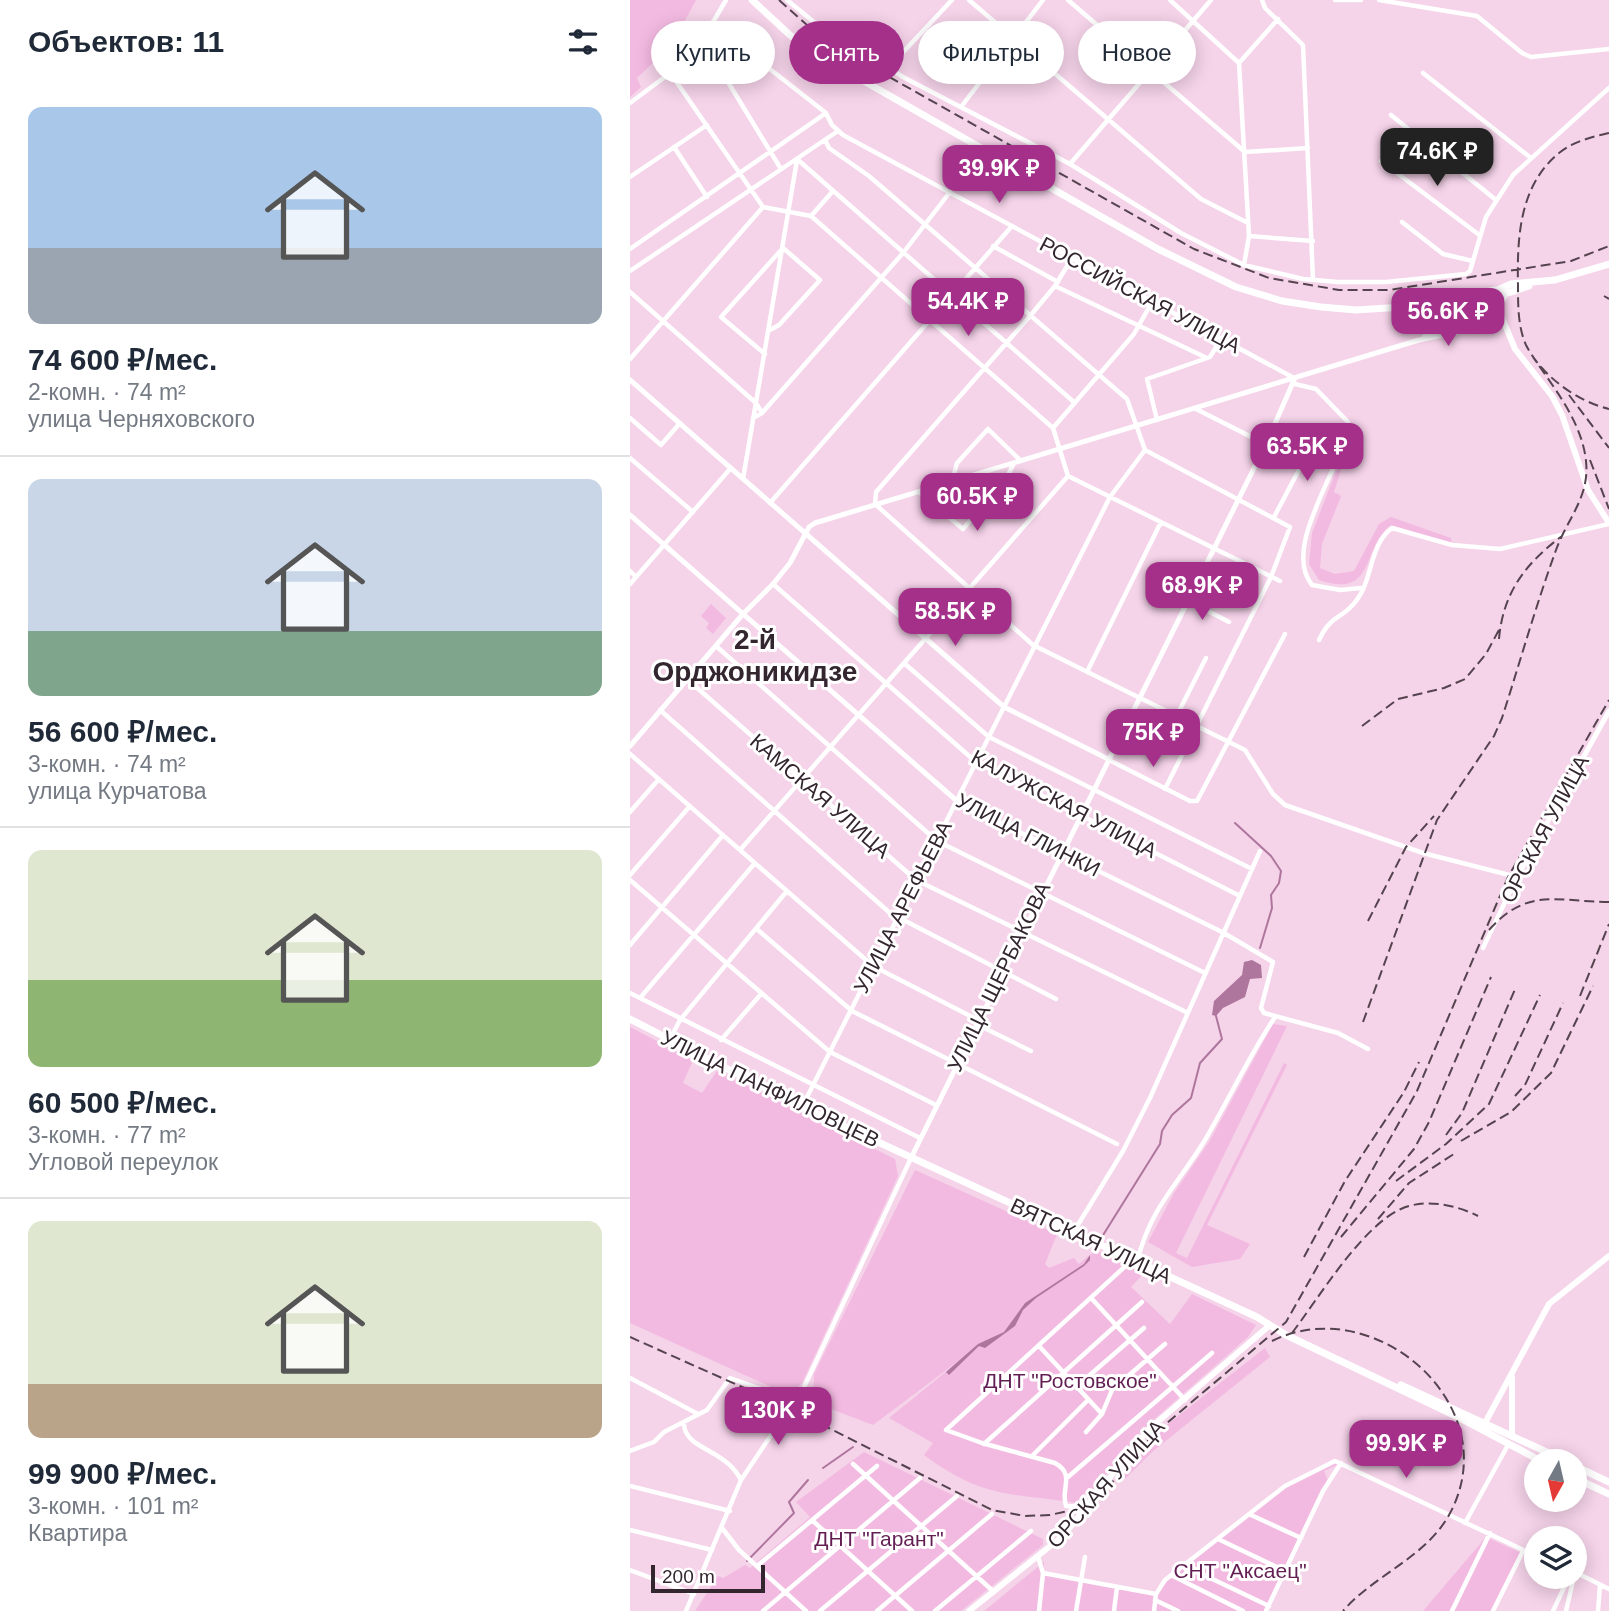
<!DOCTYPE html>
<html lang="ru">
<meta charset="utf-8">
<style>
body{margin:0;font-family:Helvetica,sans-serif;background:#f6f6f7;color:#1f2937;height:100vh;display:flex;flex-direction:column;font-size:26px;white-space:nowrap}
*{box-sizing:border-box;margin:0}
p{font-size:23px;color:#747a83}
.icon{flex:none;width:38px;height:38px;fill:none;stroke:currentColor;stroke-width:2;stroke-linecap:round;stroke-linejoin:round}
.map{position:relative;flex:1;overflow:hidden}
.panel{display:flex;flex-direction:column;background:#fff;width:630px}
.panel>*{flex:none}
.hud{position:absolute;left:21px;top:21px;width:665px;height:63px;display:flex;gap:14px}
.needle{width:46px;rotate:188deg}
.tools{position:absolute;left:894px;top:1449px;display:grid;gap:14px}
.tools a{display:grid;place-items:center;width:63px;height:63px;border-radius:50%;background:#fff;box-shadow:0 4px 18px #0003;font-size:35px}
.scale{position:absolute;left:21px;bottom:18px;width:114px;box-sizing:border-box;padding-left:7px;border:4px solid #33262f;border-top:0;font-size:19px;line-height:24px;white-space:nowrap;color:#33262f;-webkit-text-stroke:5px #fff;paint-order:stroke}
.price{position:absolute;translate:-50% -60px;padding:0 16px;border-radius:14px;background:#a4308a;color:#fff;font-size:23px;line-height:46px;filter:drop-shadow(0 2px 4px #0008)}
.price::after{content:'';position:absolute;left:50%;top:42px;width:21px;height:16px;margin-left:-10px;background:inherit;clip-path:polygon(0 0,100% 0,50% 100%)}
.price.selected{background:#222;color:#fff}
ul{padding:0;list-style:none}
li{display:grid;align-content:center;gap:14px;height:371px;padding:0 28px}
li+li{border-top:2px solid #e0e1e3}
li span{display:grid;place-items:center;height:217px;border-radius:14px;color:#555}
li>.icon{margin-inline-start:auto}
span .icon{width:126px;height:126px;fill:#fffc;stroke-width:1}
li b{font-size:30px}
h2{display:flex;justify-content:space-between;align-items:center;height:84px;padding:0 28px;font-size:30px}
.tag{padding:0 24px;border-radius:32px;background:#fff;box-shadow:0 4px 18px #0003;font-size:24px;line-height:63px}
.tag.selected{background:#a4308a;color:#fff}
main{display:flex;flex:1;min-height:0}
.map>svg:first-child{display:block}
.green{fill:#f3bae1}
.water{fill:#ae769d}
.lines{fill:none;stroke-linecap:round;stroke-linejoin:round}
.stream{stroke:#ae769d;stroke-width:2}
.minor{stroke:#fff;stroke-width:4.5}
.tertiary{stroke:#fff;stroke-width:5}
.secondary{stroke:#fff;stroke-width:6}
.primary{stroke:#fff;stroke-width:7}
.rail{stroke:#55444f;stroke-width:2;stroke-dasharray:10 5;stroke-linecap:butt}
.labels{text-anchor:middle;stroke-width:6;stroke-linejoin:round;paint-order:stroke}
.street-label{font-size:21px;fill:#33262f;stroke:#fff}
.park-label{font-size:21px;fill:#631e53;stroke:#fff}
.district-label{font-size:28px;font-weight:bold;fill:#33262f;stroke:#fff}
</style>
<main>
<section class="panel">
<h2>Объектов: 11<svg class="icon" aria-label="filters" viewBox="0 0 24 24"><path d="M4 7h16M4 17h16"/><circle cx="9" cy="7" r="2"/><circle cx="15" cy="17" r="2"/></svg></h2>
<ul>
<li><span style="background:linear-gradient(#a9c7e8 65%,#9aa5b1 0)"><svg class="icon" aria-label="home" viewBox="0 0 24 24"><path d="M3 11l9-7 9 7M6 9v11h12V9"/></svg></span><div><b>74 600 ₽/мес.</b><p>2-комн. · 74 m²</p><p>улица Черняховского</p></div></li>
<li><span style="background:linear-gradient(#c9d6e8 70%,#7fa58c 0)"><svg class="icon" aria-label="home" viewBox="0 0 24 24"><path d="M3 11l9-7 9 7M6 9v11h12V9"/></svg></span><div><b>56 600 ₽/мес.</b><p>3-комн. · 74 m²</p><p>улица Курчатова</p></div></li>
<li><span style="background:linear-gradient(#dfe7d0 60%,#8fb573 0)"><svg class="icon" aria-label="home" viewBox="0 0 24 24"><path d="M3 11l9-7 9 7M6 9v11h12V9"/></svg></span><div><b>60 500 ₽/мес.</b><p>3-комн. · 77 m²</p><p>Угловой переулок</p></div></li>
<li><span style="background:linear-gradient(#dfe7d0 75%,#b9a48a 0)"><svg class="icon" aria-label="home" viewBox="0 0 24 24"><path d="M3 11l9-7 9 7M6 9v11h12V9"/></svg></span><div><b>99 900 ₽/мес.</b><p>3-комн. · 101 m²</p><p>Квартира</p></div></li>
</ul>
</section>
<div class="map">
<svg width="979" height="1611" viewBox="0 0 979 1611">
<rect width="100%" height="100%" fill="#f5d3e9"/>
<!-- green -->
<path class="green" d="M0,0H66L41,46L7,78L11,87L0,97Z
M859,306L865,312L861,321L844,324L837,322V314Z
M714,451L717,452L704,492L711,496L692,544L690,568L705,574L724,571L749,524L761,517L821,538L822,544L761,525C731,546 747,600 689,580L679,564L682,533Z
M81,604L96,618L83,634L76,628L79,623L71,616Z
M643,1024L657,1026L546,1253L557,1258L654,1063L657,1065L577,1225L620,1244L610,1259L562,1267L518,1242L544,1193L579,1142Z
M0,1027L63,1060L53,1083L72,1093L87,1071L265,1159L268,1176L172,1383L159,1395L0,1323Z
M285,1170L427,1234L415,1264L419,1268L444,1258L449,1264L466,1250L514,1273L501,1287L540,1324L562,1294L626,1325L618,1337L513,1429L452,1504C383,1492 356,1501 294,1455L303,1443L259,1418L339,1353L243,1425L183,1402L184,1374Z
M635,1348L640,1357L522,1452L496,1478L489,1476L525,1434Z
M234,1452L413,1539V1545L331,1611H65L88,1576L93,1578L115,1565L120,1568L180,1517L166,1502Z
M705,1462L709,1464L694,1471L698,1481L634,1611H354L414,1562V1574L523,1593L533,1580L643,1494Z
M856,1537L891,1553L862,1611H793Z"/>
<!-- water -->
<path class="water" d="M622,960L631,965L632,978L620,979L615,997L593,1008L586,1016L582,1015L584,1001L612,975L614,962Z
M460,1255V1260L454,1266L406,1298L393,1310L385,1326L355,1348L349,1346L319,1375L316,1372L348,1344L374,1332L395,1303L454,1264Z"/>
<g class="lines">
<!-- stream -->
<path class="stream" d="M605,823L641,856L651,871L649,883L641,895L642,908L630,948
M470,1240L530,1144L532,1131L542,1115L561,1098L570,1063L592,1039L586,1016
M193,1468L223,1447
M117,1561L164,1513L159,1502L178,1480"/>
<!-- minor -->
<path class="minor" d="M157,0L184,22L273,77L440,164L551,233L614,265L673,279L708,282H756L836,274L840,271L856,217L883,175L979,88
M339,0L571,199L618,223
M438,0L615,152L678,148
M540,0L609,63L619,236L614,265
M632,0L635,8L673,45L683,280
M705,0H731
M749,0L847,16L892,53L901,57L979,49
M81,23L196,113L202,125L213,135L664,378
M73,41L151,169
M609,63L648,19
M260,66L322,0
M793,73L901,158
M41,74L133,207L181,216L423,428L438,476L650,581
M0,103L63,56L96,0
M331,107L413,0
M761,115L866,200
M195,140L199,148L239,176L497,399L515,450L660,527L641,577L535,789
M44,147L77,197
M167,159L445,403
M751,161L848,234
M440,164L581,0
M0,177L77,125
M181,216L203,191
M772,222L813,254L843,261
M619,236L683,241
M363,246L428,282
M0,249L196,113
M442,258L425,286L400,316L246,492L245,504L403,645L615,750L643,794L655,805L793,853L887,877L853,948
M0,271L208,131
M425,286L577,358
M0,292L126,403L132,413
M135,354L91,317L153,248L190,280L149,325L140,330
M0,359L133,207
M665,384L686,389L718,422C715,465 650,546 682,585L710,590L731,588
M566,409L673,463
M0,418L31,445L50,423
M123,418L132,413L273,253L320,192
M527,420L517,379L580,357L591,339
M423,428L504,334L522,302
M0,458L63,512
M113,479L167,160
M322,482L327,463L358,429L391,461
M289,492L333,529L376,479L384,463
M140,503L382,226
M644,517L687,436
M0,571L6,577
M0,584L100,469
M143,584L346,762L610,896
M557,600L599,622
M689,640C701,614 713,619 726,601C743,580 739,545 762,528L822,545L870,549L979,524
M86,646L307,841L575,973
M274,663L359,737L622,869
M457,672L531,522
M57,679L286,880L556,1012
M30,710L260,913L426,999
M546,717L576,658
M0,754L243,966L348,1020
M479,760L560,801H567L655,634
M0,812L29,779
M110,850L438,476
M432,853L594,933L643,962L631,1008L634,1013L708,1033L738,1049
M0,875L60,806
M0,880L200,1052L306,1105
M128,930L222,1011L487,1144
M0,945L93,835
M0,993L290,1138
M10,998L125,863
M346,1024L401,1051
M40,1039L50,1020L157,891
M91,1040L131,994
M172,1107L480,497L515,450
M443,1233L493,1151L520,1098L630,851
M507,1262C521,1206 547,1186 575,1140C599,1099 619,1056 645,1017
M462,1299L555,1400
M409,1346L472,1414
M0,1378L68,1414
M446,1387L514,1328
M54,1424C55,1450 95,1448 111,1480
M456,1432L472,1414L482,1390L535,1344
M354,1444L512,1302
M0,1451L24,1442L34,1432L77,1410L100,1378L164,1401L169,1398L281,1158
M402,1456L458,1400
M223,1464L364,1592
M438,1477L582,1353
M0,1486L100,1511
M456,1507L436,1506C430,1488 446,1475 425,1463L352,1443L316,1430L501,1261
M619,1514L671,1538
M183,1521L282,1611
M835,1523L878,1445
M92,1528L109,1550L176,1611
M0,1530L82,1550
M588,1539L655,1571
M408,1557L413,1573L409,1611
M127,1566L247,1466
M555,1566L639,1606
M0,1570L64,1594
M945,1572L979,1589
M413,1573L526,1594
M541,1575L613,1611
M525,1600L548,1611
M56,1611L111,1480L164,1401
M133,1611L290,1478
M190,1611L327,1496
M247,1611L362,1514
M305,1611L401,1531
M446,1611L455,1557
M484,1611L487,1587
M524,1611L526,1594L535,1580L655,1486L705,1461L906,1556
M636,1611L693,1491L711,1463
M822,1611L860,1533
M863,1611L893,1551
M923,1611L939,1577
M936,1611L944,1577
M968,1611L970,1585"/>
<!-- tertiary -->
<path class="tertiary" d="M794,337L831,315
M0,380L374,707L478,759
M0,515L327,801L431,853
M0,746L113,614L143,584L160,563L179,527L185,523L789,340L842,329
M887,877L979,711
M281,1158L636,444L665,378"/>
<!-- secondary -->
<path class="secondary" d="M870,313L885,349L922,396L932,415L958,490L979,523
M882,1377V1436
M855,1423L919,1304L979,1256
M339,1611L434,1535L517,1431L640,1325"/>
<!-- primary -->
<path class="primary" d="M122,0L161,36L197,60L528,249L606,287L652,301L691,307L726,310L820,304L829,311L833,324L842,329L864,324L869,317L868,308C855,293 829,298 811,300
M863,292L881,284L925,280L979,264
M843,295L865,290
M868,308L875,294L899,286
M831,315L854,300
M0,1019L172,1107L627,1317L656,1335L826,1416L911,1461
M771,1385L936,1461
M945,1466L979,1482
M945,1478L979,1494"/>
<!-- rail -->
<path class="rail" d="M149,0L186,33L215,52L564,249L639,278L709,290H759L941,261L979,246
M979,133C962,137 944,141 929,153C889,186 887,238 888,286C888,306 888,327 896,345C911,375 946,401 979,409
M974,296L979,299
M939,395L979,448
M960,460L979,509
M869,639C873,592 896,563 932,536
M732,726L768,699L814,688L835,679L856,654L870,628
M738,921L776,847L804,816
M859,930C898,886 929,902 979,902
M950,996L979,924
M733,1022L807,820L864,736L872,718C890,662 906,605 926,550C937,519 960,497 956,461C952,422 924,388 903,357
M885,1096L895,1085L933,1003
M816,1135L832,1113L886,987
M831,1141L881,1112L921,1073L963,986
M766,1181L816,1144L859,1104L910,995
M748,1219L779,1183L827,1152
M711,1237L784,1149L799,1122L861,977
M674,1257L715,1181L774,1092L789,1062
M662,1333C688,1299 732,1226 771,1209C795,1198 826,1205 848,1216
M0,1337L159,1408L362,1510L395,1516L420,1515L456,1507L473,1493L524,1434L656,1322L787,1091L878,877L979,700
M642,1341C745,1290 879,1407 819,1515C795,1558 744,1575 713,1611"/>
</g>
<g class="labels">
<!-- street labels -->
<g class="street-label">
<text transform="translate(510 295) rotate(28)" y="7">РОССИЙСКАЯ УЛИЦА</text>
<text transform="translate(190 796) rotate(41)" y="7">КАМСКАЯ УЛИЦА</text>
<text transform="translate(434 804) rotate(28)" y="7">КАЛУЖСКАЯ УЛИЦА</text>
<text transform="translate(915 829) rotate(-62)" y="7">ОРСКАЯ УЛИЦА</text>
<text transform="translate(398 835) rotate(27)" y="7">УЛИЦА ГЛИНКИ</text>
<text transform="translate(273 907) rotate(-63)" y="7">УЛИЦА АРЕФЬЕВА</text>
<text transform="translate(369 977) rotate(-64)" y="7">УЛИЦА ЩЕРБАКОВА</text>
<text transform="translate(140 1089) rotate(26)" y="7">УЛИЦА ПАНФИЛОВЦЕВ</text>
<text transform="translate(461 1241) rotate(25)" y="7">ВЯТСКАЯ УЛИЦА</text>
<text transform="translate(476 1484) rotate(-48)" y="7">ОРСКАЯ УЛИЦА</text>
</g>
<!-- park labels -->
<g class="park-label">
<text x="440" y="1388">ДНТ "Ростовское"</text>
<text x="249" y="1546">ДНТ "Гарант"</text>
<text x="610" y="1578">СНТ "Аксаец"</text>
</g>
<!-- district labels -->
<g class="district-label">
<text x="125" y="649">2-й<tspan x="125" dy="32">Орджоникидзе</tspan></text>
</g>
</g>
</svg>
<div class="tools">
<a><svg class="needle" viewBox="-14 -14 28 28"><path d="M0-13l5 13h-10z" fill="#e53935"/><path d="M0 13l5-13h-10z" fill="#747a83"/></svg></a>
<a><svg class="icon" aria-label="layers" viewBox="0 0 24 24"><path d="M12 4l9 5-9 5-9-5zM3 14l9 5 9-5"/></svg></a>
</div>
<div class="scale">200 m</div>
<b class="price selected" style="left:807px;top:188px">74.6K ₽</b>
<b class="price" style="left:369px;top:205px">39.9K ₽</b>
<b class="price" style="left:338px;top:338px">54.4K ₽</b>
<b class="price" style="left:818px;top:348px">56.6K ₽</b>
<b class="price" style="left:677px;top:483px">63.5K ₽</b>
<b class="price" style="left:347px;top:533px">60.5K ₽</b>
<b class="price" style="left:572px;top:622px">68.9K ₽</b>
<b class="price" style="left:325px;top:648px">58.5K ₽</b>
<b class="price" style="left:523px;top:769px">75K ₽</b>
<b class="price" style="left:148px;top:1447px">130K ₽</b>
<b class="price" style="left:776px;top:1480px">99.9K ₽</b>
<div class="hud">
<a class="tag">Купить</a>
<a class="tag selected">Снять</a>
<a class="tag">Фильтры</a>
<a class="tag">Новое</a>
</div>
</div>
</main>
